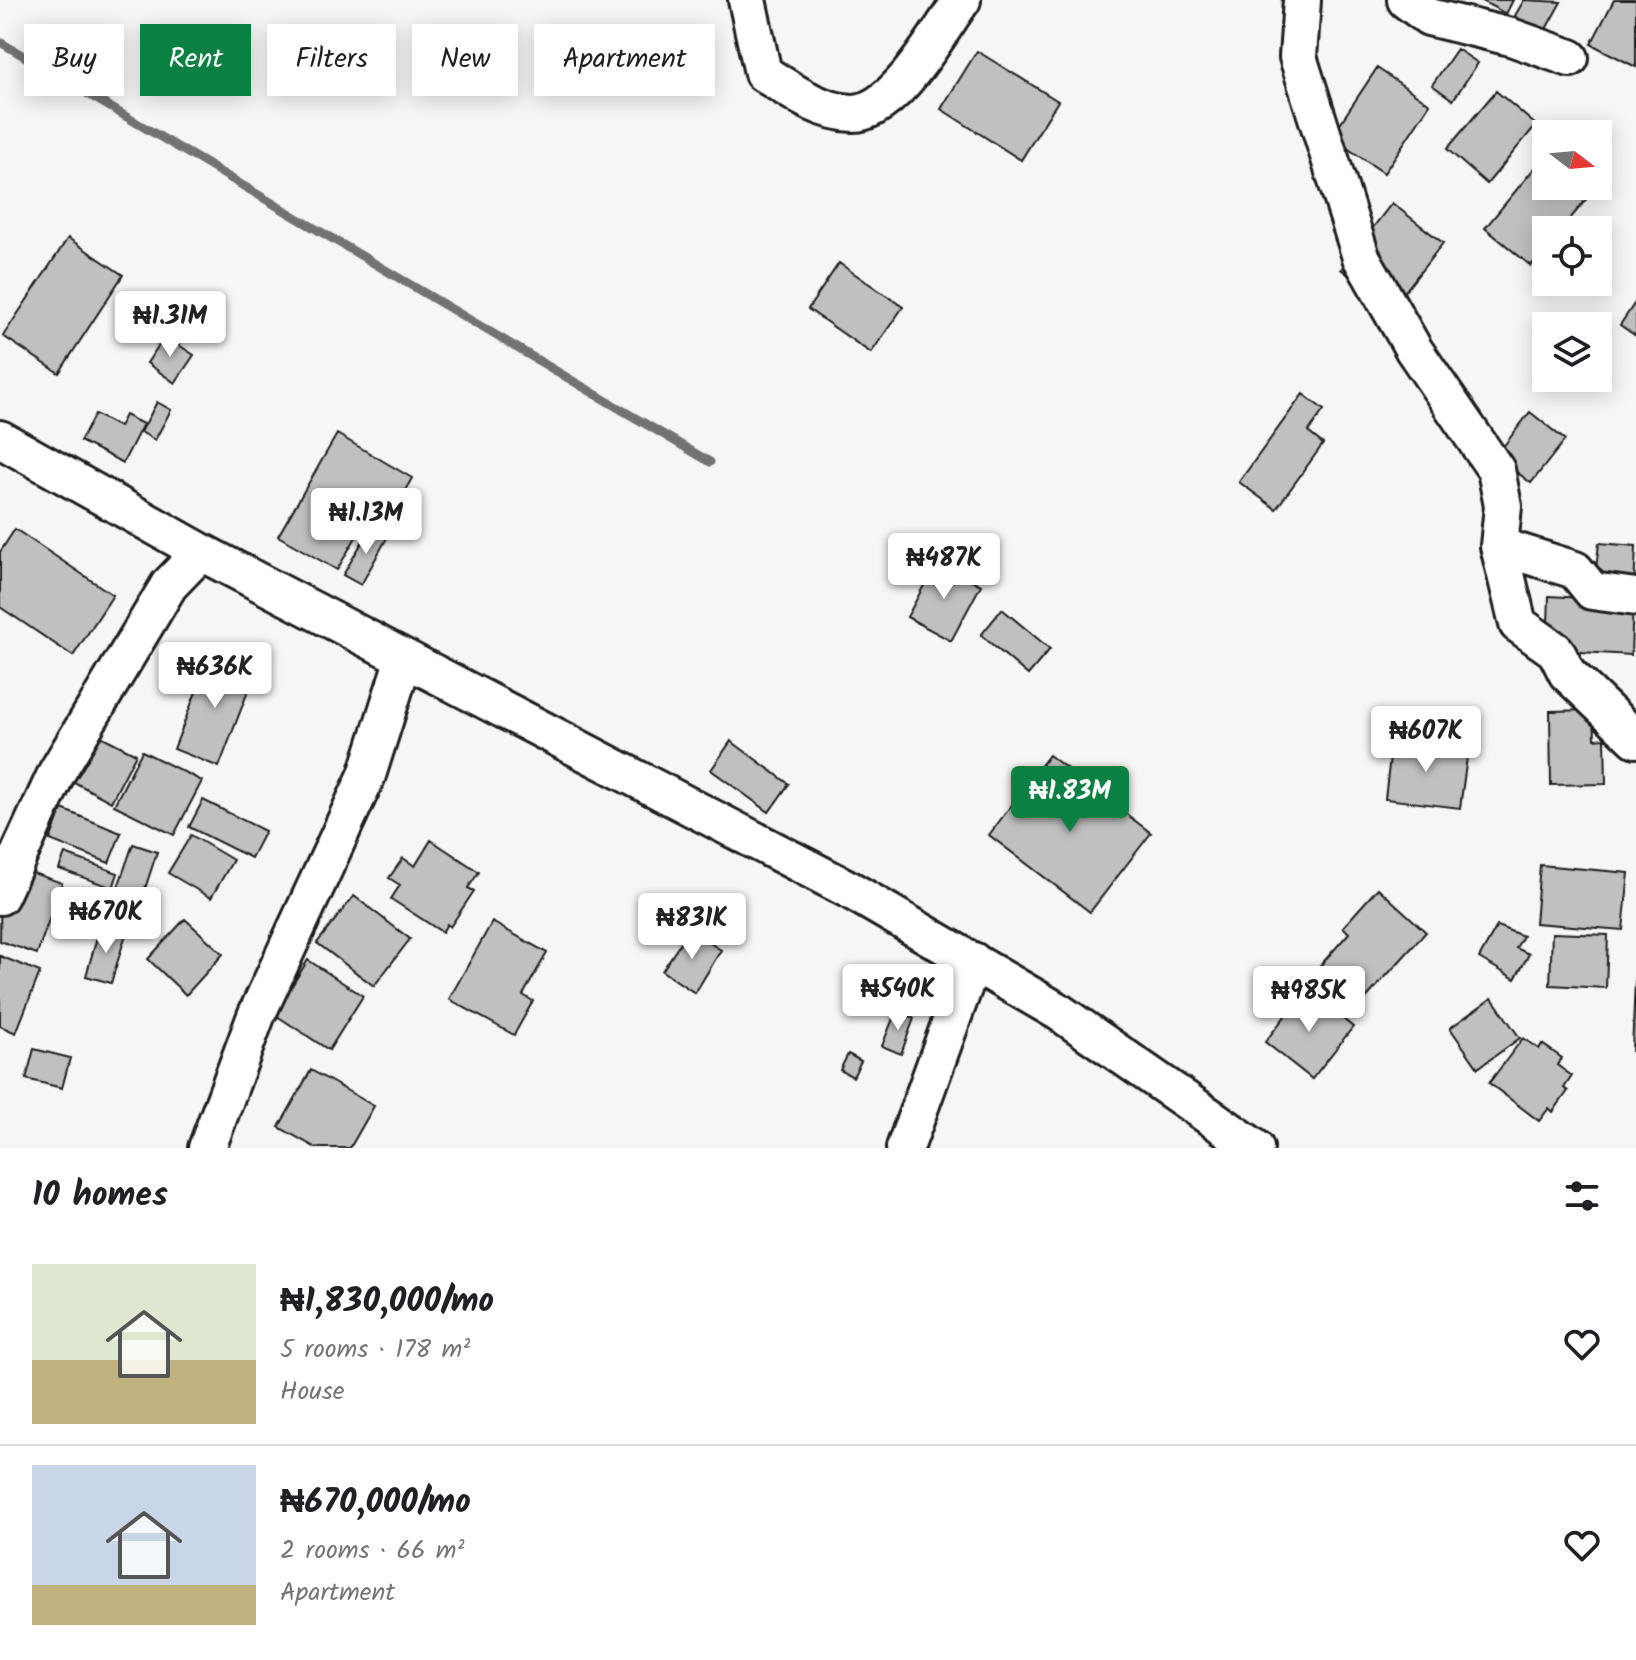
<!DOCTYPE html>
<meta charset="utf-8">
<style>
body{margin:0;font-family:Kalam,sans-serif;background:#f2f2f2;color:#202124;height:100vh;display:flex;flex-direction:column;font-size:30px;white-space:nowrap}
*{box-sizing:border-box;margin:0}
p{font-size:26px;color:#757577}
.icon{flex:none;width:44px;height:44px;fill:none;stroke:currentColor;stroke-width:2;stroke-linecap:round;stroke-linejoin:round}
.map{position:relative;height:1148px;overflow:hidden}
.sheet{display:flex;flex-direction:column;background:#fff;flex:1}
.sheet>*{flex:none}
.banner{position:absolute;left:24px;top:24px;width:800px;height:72px;display:flex;gap:16px}
.needle{width:52px;rotate:106deg}
.buttons{position:absolute;left:1532px;top:120px;display:grid;gap:16px}
.buttons a{display:grid;place-items:center;width:80px;height:80px;border-radius:0px;background:#fff;box-shadow:0 4px 20px #0003;font-size:40px}
.price{position:absolute;translate:-50% -68px;padding:0 18px;border-radius:8px;background:#fff;color:#222;font-size:26px;line-height:52px;filter:drop-shadow(0 2px 4px #0008)}
.price::after{content:'';position:absolute;left:50%;top:48px;width:24px;height:18px;margin-left:-12px;background:inherit;clip-path:polygon(0 0,100% 0,50% 100%)}
.price.active{background:#0b8043;color:#fff}
ul{padding:0;list-style:none}
li{display:flex;align-items:center;gap:24px;height:200px;padding:0 32px}
li+li{border-top:2px solid #e0e0e0}
li span{display:grid;place-items:center;flex:none;width:224px;height:160px;border-radius:0px;color:#555}
li>.icon{margin-inline-start:auto}
span .icon{width:96px;height:96px;fill:#fffc;stroke-width:1}
li b{font-size:34px}
h2{display:flex;justify-content:space-between;align-items:center;height:96px;padding:0 32px;font-size:34px}
.tag{padding:0 28px;border-radius:0px;background:#fff;box-shadow:0 4px 20px #0003;font-size:28px;line-height:72px}
.tag.active{background:#0b8043;color:#fff}
.map>svg:first-child{display:block}
.lines{fill:none;stroke-linecap:round;stroke-linejoin:round}
.stream{stroke:#727272;stroke-width:9}
.building{fill:#c0c0c0;stroke:#1c1c1c;stroke-width:2}
.minor-casing{stroke:#1c1c1c;stroke-width:42}
.minor{stroke:#fff;stroke-width:36}
</style>
<div class="map">
<svg width="1636" height="1148" viewBox="0 0 1636 1148">
<rect width="100%" height="100%" fill="#f6f6f6"/>
<filter id="ink" filterUnits="userSpaceOnUse"><feTurbulence type="fractalNoise" baseFrequency=".0125" numOctaves="2"/><feDisplacementMap in="SourceGraphic" scale="16" xChannelSelector="R" yChannelSelector="G"/><feConvolveMatrix kernelMatrix="1 2 1 2 8 2 1 2 1" color-interpolation-filters="sRGB"/></filter>
<g filter="url(#ink)">
<g class="lines">
<!-- stream -->
<path class="stream" d="M0,42L710,462"/>
</g>
<!-- building -->
<path class="building" d="M1480,0H1513L1506,14Z
M1524,0L1561,2L1541,38L1512,21Z
M1614,0H1636V67L1591,44Z
M1457,49L1478,63L1453,100L1432,85Z
M977,51L1058,101L1021,160L941,109Z
M1377,68L1430,104L1384,173L1331,137Z
M1496,91L1536,125L1487,184L1447,149Z
M1546,154V186H1597L1561,230H1546V248L1531,266L1485,228Z
M1392,203L1443,243L1391,309L1341,269Z
M68,238L123,275L59,373L3,336Z
M839,263L903,307L871,353L808,309Z
M1636,301V336L1620,325Z
M165,336L194,355L175,383L147,363Z
M1303,394L1324,410L1308,432L1323,444L1276,509L1239,482Z
M157,402L171,410L155,440L141,432Z
M1530,412L1565,440L1531,483L1496,456Z
M95,414L119,427L125,415L143,424L123,463L80,441Z
M337,434L412,478L391,516L374,506L337,570L278,536Z
M371,527L388,536L361,585L343,575Z
M15,529L113,595L73,656L0,607V552Z
M1599,543L1636,546L1634,590L1594,586Z
M937,561L981,585L951,641L907,617Z
M1549,596L1633,601L1631,655L1547,650Z
M1002,609L1050,649L1028,675L981,635Z
M211,653L256,670L219,767L174,749Z
M1594,710L1595,739L1605,738L1606,784L1551,785L1550,711Z
M85,728L136,754L111,802L61,775Z
M1392,740L1468,750L1460,808L1385,799Z
M731,741L789,784L769,812L711,770Z
M142,751L202,781L174,835L114,805Z
M1049,755L1151,833L1090,912L989,835Z
M203,800L265,831L251,858L189,827Z
M62,809L121,833L109,863L50,840Z
M191,835L233,860L211,898L168,873Z
M431,840L479,872L468,888L474,891L450,927L447,924L442,932L391,899L400,885L389,878L403,858L415,866Z
M133,844L157,852L142,898L117,890Z
M65,854L118,873L113,888L59,869Z
M1,862L62,883L37,954L0,941Z
M1540,865L1629,873L1623,930L1535,923Z
M1378,888L1426,932L1359,1006L1318,968L1349,933L1343,927Z
M354,896L410,939L374,986L317,943Z
M185,919L223,954L186,995L148,959Z
M492,922L547,953L523,995L533,1001L514,1035L449,999Z
M1497,926L1523,936L1516,948L1529,954L1515,979L1479,958Z
M100,927L126,934L111,983L86,976Z
M689,930L721,950L695,993L662,971Z
M1552,933L1608,935L1606,988L1550,985Z
M0,956L40,972L16,1033L0,1026Z
M308,960L363,996L329,1050L274,1014Z
M1635,981H1636V1051H1632Z
M1306,989L1353,1027L1312,1079L1265,1042Z
M1492,998L1520,1038L1478,1068L1450,1028Z
M896,1011L914,1018L901,1054L882,1046Z
M1523,1038L1539,1049L1542,1044L1562,1058L1557,1065L1572,1076L1564,1088L1568,1091L1553,1112L1549,1108L1539,1121L1489,1083Z
M34,1049L70,1058L62,1088L26,1079Z
M848,1054L861,1061L853,1077L840,1070Z
M311,1070L374,1106L350,1148H316L279,1127Z"/>
<g class="lines">
<!-- minor casing -->
<g class="minor-casing">
<path id="minor" d="M747,0L763,73C790,90 819,112 853,113C895,113 939,31 962,0
M1302,0L1298,57L1361,257L1414,350L1496,470L1503,506L1499,546L1518,624L1556,651L1567,673L1636,739
M1406,0L1429,17L1511,37L1570,58
M0,439L201,552L850,890L1059,1012L1255,1148
M1499,546L1575,570L1592,591L1636,597
M0,896L57,772L169,585L201,552
M207,1148L256,1016L367,775L404,658
M905,1148L973,961"/>
</g>
<!-- minor -->
<use href="#minor" class="minor"/>
</g>
</g>
</svg>
<div class="buttons">
<a><svg class="needle" viewBox="-14 -14 28 28"><path d="M0-13l5 13h-10z" fill="#e53935"/><path d="M0 13l5-13h-10z" fill="#757577"/></svg></a>
<a><svg class="icon" aria-label="locate" viewBox="0 0 24 24"><circle cx="12" cy="12" r="6"/><path d="M12 2v4M12 18v4M2 12h4M18 12h4"/></svg></a>
<a><svg class="icon" aria-label="layers" viewBox="0 0 24 24"><path d="M12 4l9 5-9 5-9-5zM3 14l9 5 9-5"/></svg></a>
</div>
<b class="price" style="left:170px;top:359px">₦1.31M</b>
<b class="price" style="left:366px;top:556px">₦1.13M</b>
<b class="price" style="left:944px;top:601px">₦487K</b>
<b class="price" style="left:215px;top:710px">₦636K</b>
<b class="price" style="left:1426px;top:774px">₦607K</b>
<b class="price active" style="left:1070px;top:834px">₦1.83M</b>
<b class="price" style="left:106px;top:955px">₦670K</b>
<b class="price" style="left:692px;top:961px">₦831K</b>
<b class="price" style="left:898px;top:1032px">₦540K</b>
<b class="price" style="left:1309px;top:1034px">₦985K</b>
<div class="banner">
<a class="tag">Buy</a>
<a class="tag active">Rent</a>
<a class="tag">Filters</a>
<a class="tag">New</a>
<a class="tag">Apartment</a>
</div>
</div>
<section class="sheet">
<h2>10 homes<svg class="icon" aria-label="filters" viewBox="0 0 24 24"><path d="M4 7h16M4 17h16"/><circle cx="9" cy="7" r="2"/><circle cx="15" cy="17" r="2"/></svg></h2>
<ul>
<li><span style="background:linear-gradient(#dfe7d0 60%,#c2b280 0)"><svg class="icon" aria-label="home" viewBox="0 0 24 24"><path d="M3 11l9-7 9 7M6 9v11h12V9"/></svg></span><div><b>₦1,830,000/mo</b><p>5 rooms · 178 m²</p><p>House</p></div><svg class="icon" aria-label="heart" viewBox="0 0 24 24"><path d="M12 20l-8-8c-3-5 5-10 8-4 3-6 11-1 8 4z"/></svg></li>
<li><span style="background:linear-gradient(#c9d6e8 75%,#c2b280 0)"><svg class="icon" aria-label="home" viewBox="0 0 24 24"><path d="M3 11l9-7 9 7M6 9v11h12V9"/></svg></span><div><b>₦670,000/mo</b><p>2 rooms · 66 m²</p><p>Apartment</p></div><svg class="icon" aria-label="heart" viewBox="0 0 24 24"><path d="M12 20l-8-8c-3-5 5-10 8-4 3-6 11-1 8 4z"/></svg></li>
</ul>
</section>
